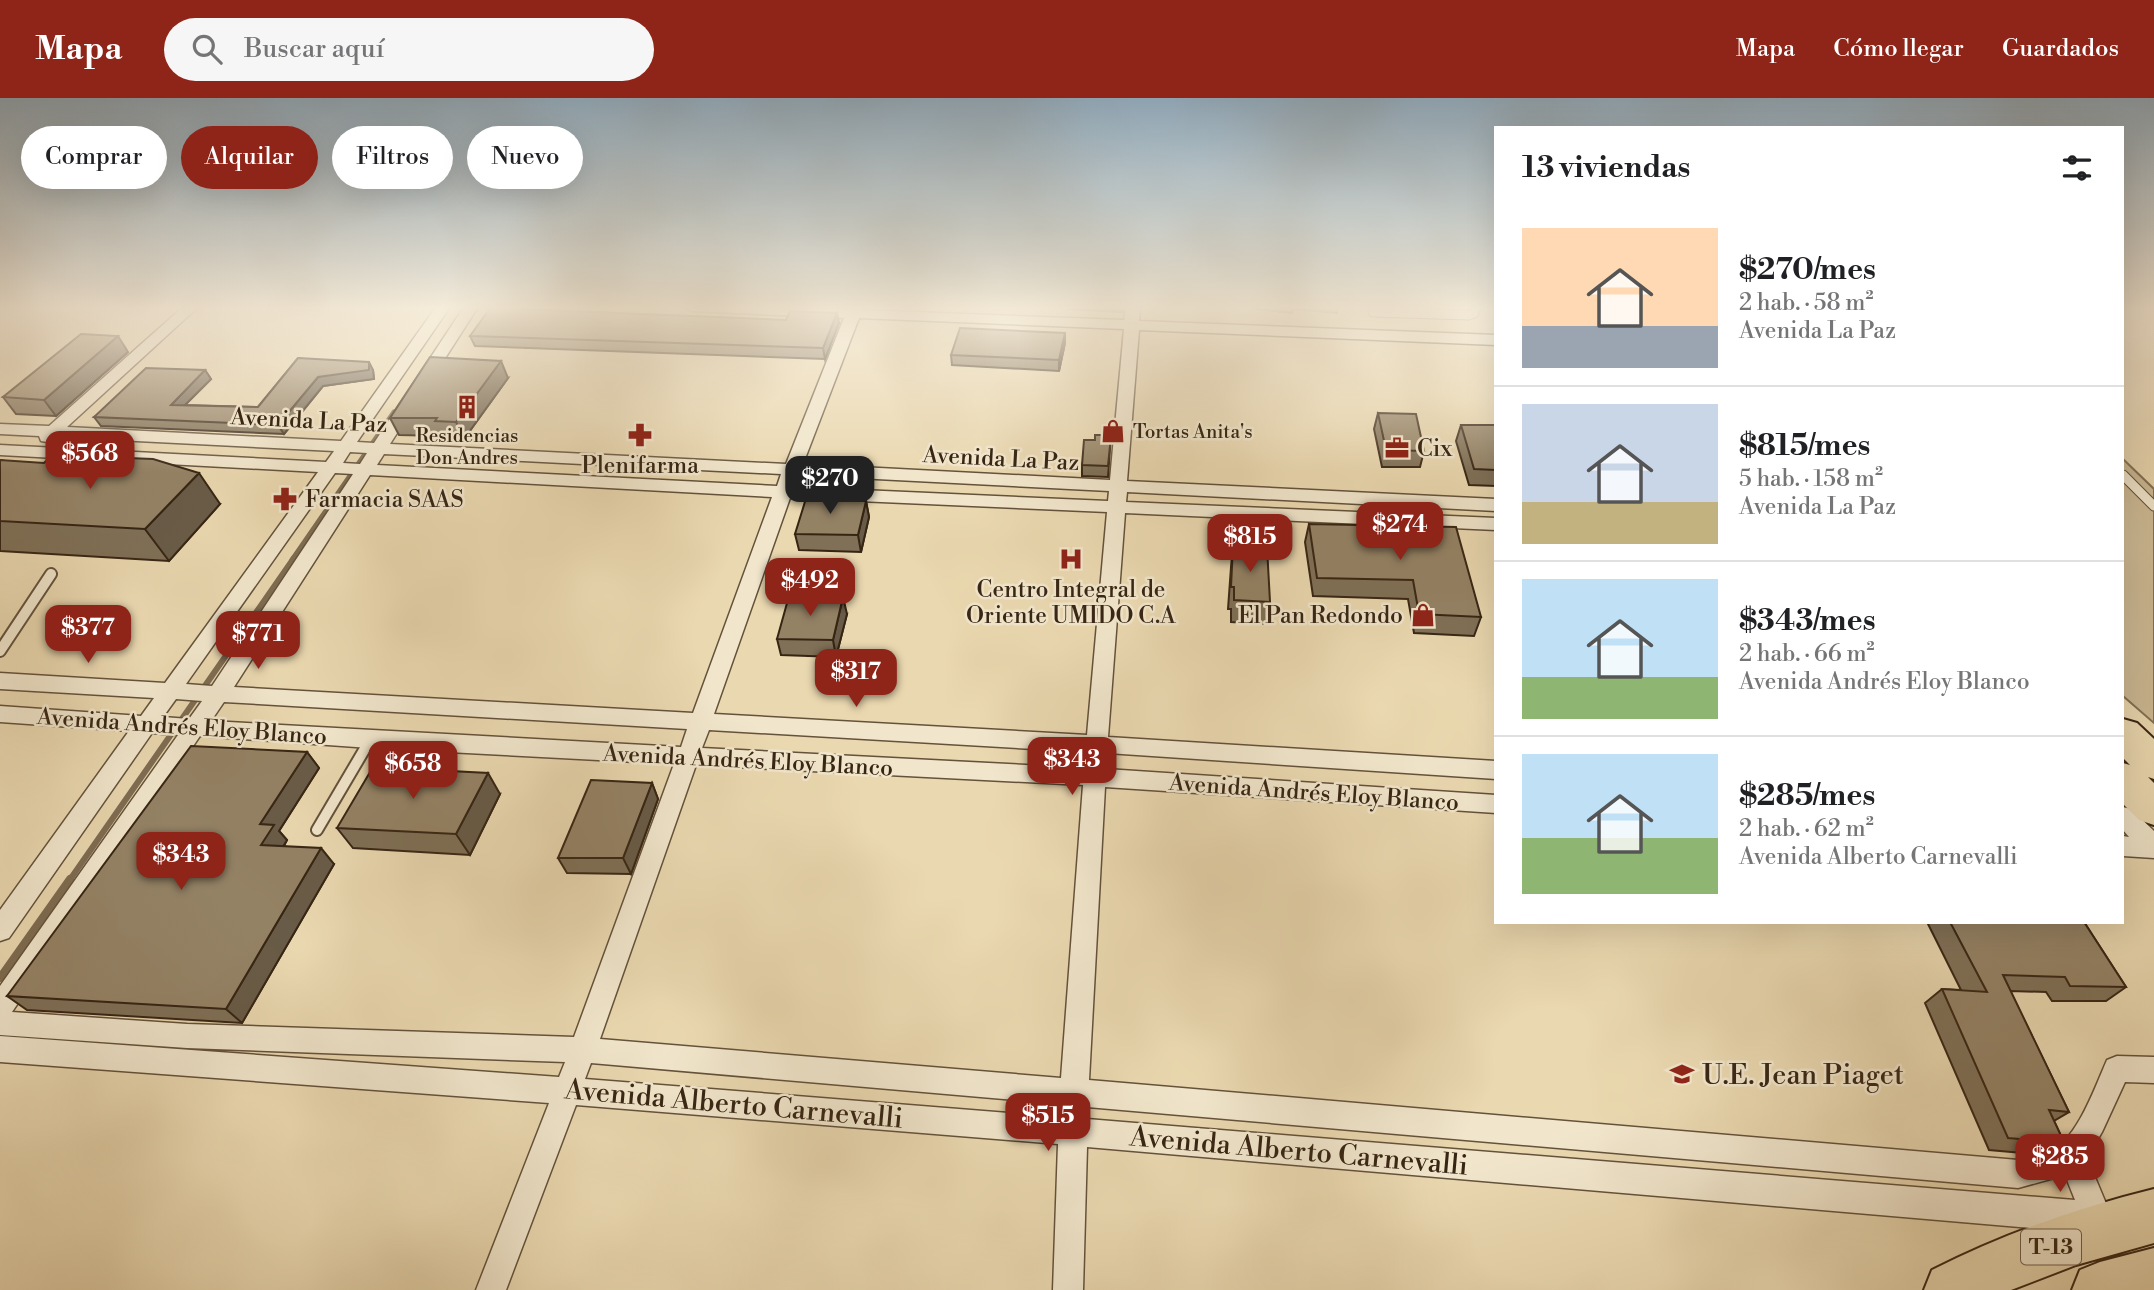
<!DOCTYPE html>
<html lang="es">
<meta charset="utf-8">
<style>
body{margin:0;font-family:"Libre Bodoni",serif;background:#f6f6f6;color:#202124;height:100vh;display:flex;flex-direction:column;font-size:26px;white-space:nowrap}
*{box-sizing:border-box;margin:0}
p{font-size:23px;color:#757577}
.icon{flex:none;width:38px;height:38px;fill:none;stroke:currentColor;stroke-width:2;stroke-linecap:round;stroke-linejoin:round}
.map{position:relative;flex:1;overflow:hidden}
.sheet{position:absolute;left:1494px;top:28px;width:630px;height:798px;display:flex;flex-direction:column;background:#fff;border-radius:0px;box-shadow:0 7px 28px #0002}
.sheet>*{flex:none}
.guide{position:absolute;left:21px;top:28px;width:665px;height:63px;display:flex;gap:14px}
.price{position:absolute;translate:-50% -60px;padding:0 16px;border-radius:14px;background:#8f2418;color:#fff;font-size:23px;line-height:46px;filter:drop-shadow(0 2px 4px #0008)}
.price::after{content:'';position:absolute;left:50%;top:42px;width:21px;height:16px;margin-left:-10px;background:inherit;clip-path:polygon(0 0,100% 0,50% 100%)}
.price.current{background:#222;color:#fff}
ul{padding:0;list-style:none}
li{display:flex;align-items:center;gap:21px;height:175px;padding:0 28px}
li+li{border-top:2px solid #e0e0e0}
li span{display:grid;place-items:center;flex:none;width:196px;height:140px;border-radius:0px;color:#555}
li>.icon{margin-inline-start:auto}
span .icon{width:84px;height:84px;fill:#fffc;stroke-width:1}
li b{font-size:30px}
h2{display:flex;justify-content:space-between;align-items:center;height:84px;padding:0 28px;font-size:30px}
.chip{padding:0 24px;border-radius:32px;background:#fff;box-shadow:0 7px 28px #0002;font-size:24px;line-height:63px}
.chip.current{background:#8f2418;color:#fff}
header{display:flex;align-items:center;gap:42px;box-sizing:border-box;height:98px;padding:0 35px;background:#8f2418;color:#fff}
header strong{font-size:33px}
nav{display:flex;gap:38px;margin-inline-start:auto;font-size:24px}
.search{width:490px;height:63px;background:#f6f6f6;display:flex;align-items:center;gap:18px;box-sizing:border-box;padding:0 24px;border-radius:38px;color:#757577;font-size:26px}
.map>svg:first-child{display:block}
.green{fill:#ccba95;stroke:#827054;stroke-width:2}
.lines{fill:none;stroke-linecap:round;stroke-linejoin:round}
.stream-far2{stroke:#7e6c52;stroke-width:5}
.stream-far1{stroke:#7e6c52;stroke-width:6}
.stream{stroke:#7e6c52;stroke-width:8}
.lane-far1-casing{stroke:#64523b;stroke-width:11}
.lane-casing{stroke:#64523b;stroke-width:14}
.street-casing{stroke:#64523b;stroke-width:3}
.highway-casing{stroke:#372514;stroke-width:4}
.lane-far1{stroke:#f1e6cc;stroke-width:9}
.lane{stroke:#f1e6cc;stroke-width:10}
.street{fill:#f1e6cc;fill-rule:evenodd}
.highway{fill:#ead8b0;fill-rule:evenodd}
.wall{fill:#7f7057;stroke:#372514;stroke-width:2}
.shaded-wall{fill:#685b47;stroke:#372514;stroke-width:2}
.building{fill:#948265;stroke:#372514;stroke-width:2}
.labels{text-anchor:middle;stroke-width:5;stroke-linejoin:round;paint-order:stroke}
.far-poi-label{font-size:19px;fill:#372514;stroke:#f1e6cc;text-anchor:start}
.shield{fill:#f1e6cc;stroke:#6f5f4b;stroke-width:2}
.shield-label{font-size:21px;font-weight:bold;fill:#372514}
.street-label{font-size:23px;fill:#372514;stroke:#f1e6cc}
.poi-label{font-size:23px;fill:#372514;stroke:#f1e6cc;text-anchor:start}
.near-poi-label{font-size:28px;fill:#372514;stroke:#f1e6cc;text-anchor:start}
.near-street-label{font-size:28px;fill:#372514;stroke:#f1e6cc}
</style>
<header>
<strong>Mapa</strong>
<div class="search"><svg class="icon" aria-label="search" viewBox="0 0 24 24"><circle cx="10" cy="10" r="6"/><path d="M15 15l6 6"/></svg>Buscar aquí</div>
<nav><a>Mapa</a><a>Cómo llegar</a><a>Guardados</a></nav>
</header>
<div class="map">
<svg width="2154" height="1192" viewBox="0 0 2154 1192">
<rect width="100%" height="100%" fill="#ead8b0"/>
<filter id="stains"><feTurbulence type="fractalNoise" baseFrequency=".00286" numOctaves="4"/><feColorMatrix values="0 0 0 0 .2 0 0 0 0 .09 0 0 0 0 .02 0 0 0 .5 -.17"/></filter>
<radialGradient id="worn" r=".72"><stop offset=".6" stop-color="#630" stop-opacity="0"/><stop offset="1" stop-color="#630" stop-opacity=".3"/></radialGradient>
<!-- green -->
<path class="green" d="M2123,361L2154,391V625L2123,598Z"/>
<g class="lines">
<!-- stream-far2 -->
<path class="stream-far2" d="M292,462L394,314"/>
<!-- stream-far1 -->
<path class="stream-far1" d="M69,783L294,460"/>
<!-- stream -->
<path class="stream" d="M0,880L70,781"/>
<!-- lane-far1 casing -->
<g class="lane-far1-casing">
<path id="lane-far1" d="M1373,214L1469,217L1474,215L1476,209
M2123,377L2154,408"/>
</g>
<!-- lane casing -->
<g class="lane-casing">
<path id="lane" d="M0,553L51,476
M317,732L370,642"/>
</g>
<!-- street casing -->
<g class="street-casing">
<path id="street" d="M183,209H198L67,329L341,343L436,209H450L357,344L374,345L464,209H478L390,346L786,366L844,220L691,213L684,209L848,211L849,209H863L862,212L1124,222L1126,209H1140L1139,223L1496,237V247L1139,232L1127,383L1496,401V413L1127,394L1126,404L1496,420V432L1125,415L1108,639L1496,663V681L1107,655L1106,671L1496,697V715L1105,689L1089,982L2018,1062C2028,1059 2041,1059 2050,1054C2078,1040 2095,989 2107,962L2117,958L2154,959V985L2125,984L2102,1034L2087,1060L2110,1115L2105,1125L2095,1130L2065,1133L1087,1049L1083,1192H1053L1058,1046L576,1007L506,1192H476L549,1005L0,964V938L559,979L565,964L187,950L0,937V888L178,637L152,635L9,840L0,843V812L129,633L0,624V608L141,618L154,600L0,591V575L165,585L318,374L0,357V347L326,364L334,353L57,339L47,344L41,343L39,338L0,336V326L49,328ZM859,220L1124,231L1110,382L803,366ZM350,354L367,355L360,366L343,365ZM384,356L781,376L777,388L377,367ZM335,375L353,376L212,588L186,586ZM370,377L772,399L693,615L234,589ZM798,377L1109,393L1108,403L794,389ZM790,400L1107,414L1087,637L714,616ZM176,601L202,603L189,621L163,619ZM224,604L687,631L681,649L211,623ZM709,632L1085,654L1084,670L702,650ZM200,638L370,650L674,666L574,939L187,926L12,914ZM696,667L1083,687L1061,980L600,941ZM591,965L1060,1006L1059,1019L585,981ZM1087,1009L2018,1090L2065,1077L2075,1102L1087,1021Z
M2123,709L2131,711L2154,733V760L2123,758V738L2129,739L2123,732Z"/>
</g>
<!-- highway casing -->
<g class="highway-casing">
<path id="highway" d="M2123,621L2137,625L2154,641V681L2148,679L2154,685V727L2139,722L2123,706V665L2130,667L2123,660Z
M2154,1091V1145L2076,1167L2011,1192H1924L1932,1172C2003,1136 2077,1110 2154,1091Z
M2154,1150V1192H2072L2080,1172L2100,1164Z"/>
</g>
<!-- lane-far1 -->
<use href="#lane-far1" class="lane-far1"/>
<!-- lane -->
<use href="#lane" class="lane"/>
<!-- street -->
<use href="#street" class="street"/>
<!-- highway -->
<use href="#highway" class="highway"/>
</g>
<!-- wall -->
<path class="wall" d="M523,209L524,211L839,225L825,261L475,248L470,238Z
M1068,209H1124L1123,214L1068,211Z
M1257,209H1338L1337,215L1294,211L1292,215L1257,211Z
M1065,235V245L1059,273L952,267L951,257Z
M128,254L56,318L16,316L3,299Z
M298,260L373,272L374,281L323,288L284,336L101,328L94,319L205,272L211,281L185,307L258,309Z
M508,280L464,341H444L442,338L399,337L390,320Z
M1378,315L1424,353L1420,369H1382L1374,331Z
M1461,327H1496V388L1469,387L1456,343Z
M1111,337L1108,379L1082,378V367L1095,342Z
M0,362L220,406L169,463L0,453Z
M833,395L835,402L866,403L869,419L861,454L799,452L795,436Z
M1309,426L1481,519L1474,538L1414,535L1408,501L1313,498L1305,444Z
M1233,447L1270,504L1266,526L1231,524V511H1228L1231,469Z
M847,516L836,559L781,557L777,541Z
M307,654L319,670L279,733L287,742L284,748L334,766L242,925L27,912L7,898Z
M652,685L658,701L631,776L567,775L558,760Z
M500,696L470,757L353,750L337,730Z
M1927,824H2084L2126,889L2106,903H2052L2046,894L2010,893L2069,1014L2054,1023L2063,1042L2043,1054L2034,1056L1989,1052L1925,905L1942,891L1961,892Z"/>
<!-- shaded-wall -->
<path class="shaded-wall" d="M837,215L839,225L825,261L823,250Z
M1065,235V245L1059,273V262Z
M118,238L128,254L56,318L44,302Z
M501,263L508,280L464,341L456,324Z
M369,264L373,272L374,281L323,288L284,336L278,327L318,279Z
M205,272L211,281L177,315L171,307Z
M199,375L220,406L169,463L145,431Z
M866,403L869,419L861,454L858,437Z
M843,499L847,516L836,559L833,542Z
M307,654L319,670L279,733L287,742L275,762L261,747L260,726Z
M488,675L500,696L470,757L456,736Z
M652,685L658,701L631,776L623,760Z
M321,750L334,766L242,925L226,911Z"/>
<!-- building -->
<path class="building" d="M491,209H522L521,211L786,222L790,213L837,215L823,250L470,238Z
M960,230L1065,235L1059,262L951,257Z
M81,236L118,238L44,302L3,299Z
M430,259L501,263L456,324L435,323L437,320H390Z
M298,260L369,264V272L318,279L278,327L94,319L146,270L205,272L171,307L258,309Z
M1378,315L1416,316L1424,353L1386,352Z
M1461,327H1496V372L1474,371Z
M1095,337H1111L1108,368L1082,367L1084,342H1095Z
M52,357L153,361L199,375L145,431L0,423V362L44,365Z
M808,394L833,395L831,402L866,403L858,437L795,436Z
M1309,426L1456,429L1481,519L1419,516L1413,482L1317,480Z
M1233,447L1267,449L1270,504L1234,502V489H1231Z
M789,498L843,499L833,542L777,541Z
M191,648L307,654L260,726L274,727L261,747L321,750L226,911L7,898Z
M373,669L488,675L456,736L337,730Z
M591,682L652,685L623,760H558Z
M1950,824H2084L2126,889L2070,888L2065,879L2003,877L2069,1014L2049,1012L2063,1042L2054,1044L2008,1040L1942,891L1987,894Z"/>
<!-- sky -->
<linearGradient id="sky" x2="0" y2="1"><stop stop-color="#90aabc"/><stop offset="0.56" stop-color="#f6eddb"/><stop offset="1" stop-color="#f6eddb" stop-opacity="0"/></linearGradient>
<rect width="2154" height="375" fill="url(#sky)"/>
<!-- icons -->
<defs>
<g id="building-bare" transform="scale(1.89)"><path d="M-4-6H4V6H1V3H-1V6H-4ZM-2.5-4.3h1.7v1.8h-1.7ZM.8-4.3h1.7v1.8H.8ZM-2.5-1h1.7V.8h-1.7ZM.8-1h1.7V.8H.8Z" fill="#8f2418" stroke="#f1e6cc" stroke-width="2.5" paint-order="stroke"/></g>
<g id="shop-bare" transform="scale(1.89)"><path d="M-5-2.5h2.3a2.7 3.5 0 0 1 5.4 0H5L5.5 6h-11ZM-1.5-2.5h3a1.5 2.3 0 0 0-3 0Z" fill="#8f2418" stroke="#f1e6cc" stroke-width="2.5" paint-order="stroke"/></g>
<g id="pharmacy-bare" transform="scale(1.89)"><path d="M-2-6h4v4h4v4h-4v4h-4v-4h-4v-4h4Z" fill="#8f2418" stroke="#f1e6cc" stroke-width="2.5" paint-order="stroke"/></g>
<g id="office-bare" transform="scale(1.89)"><path d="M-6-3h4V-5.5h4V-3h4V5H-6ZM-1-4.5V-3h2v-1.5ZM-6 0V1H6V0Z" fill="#8f2418" stroke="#f1e6cc" stroke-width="2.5" paint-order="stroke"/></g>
<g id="hospital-bare" transform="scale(1.89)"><path d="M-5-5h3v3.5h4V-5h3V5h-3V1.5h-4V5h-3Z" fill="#8f2418" stroke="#f1e6cc" stroke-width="2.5" paint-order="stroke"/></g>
<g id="school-bare" transform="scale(1.89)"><path d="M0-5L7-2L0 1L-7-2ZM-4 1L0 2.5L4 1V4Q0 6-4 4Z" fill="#8f2418" stroke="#f1e6cc" stroke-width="2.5" paint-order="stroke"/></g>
</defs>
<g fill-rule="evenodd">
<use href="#building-bare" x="467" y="309"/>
<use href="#shop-bare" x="1113" y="333"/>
<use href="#pharmacy-bare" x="640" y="337"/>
<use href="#office-bare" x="1397" y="350"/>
<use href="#pharmacy-bare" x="285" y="401"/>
<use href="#hospital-bare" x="1071" y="461"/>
<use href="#shop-bare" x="1423" y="517"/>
<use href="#school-bare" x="1682" y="976"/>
</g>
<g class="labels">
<!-- far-poi labels -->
<g class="far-poi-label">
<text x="1133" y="340">Tortas Anita's</text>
<text x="467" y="344" text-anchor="middle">Residencias<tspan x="467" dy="22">Don Andres</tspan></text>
</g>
<!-- shield labels -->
<rect class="shield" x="2021" y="1131.5" width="60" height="35" rx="5"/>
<g class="shield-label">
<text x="2051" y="1156">T-13</text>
</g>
<!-- street labels -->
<g class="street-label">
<text transform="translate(309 322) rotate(3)" y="8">Avenida La Paz</text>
<text transform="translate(1001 360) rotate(3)" y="8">Avenida La Paz</text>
<text transform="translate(182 628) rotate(4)" y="8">Avenida Andrés Eloy Blanco</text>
<text transform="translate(748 662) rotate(3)" y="8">Avenida Andrés Eloy Blanco</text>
<text transform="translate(1314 694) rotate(4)" y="8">Avenida Andrés Eloy Blanco</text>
</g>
<!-- poi labels -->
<g class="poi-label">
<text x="1417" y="358">Cix</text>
<text x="640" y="375" text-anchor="middle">Plenifarma</text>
<text x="305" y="409">Farmacia SAAS</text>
<text x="1071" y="499" text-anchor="middle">Centro Integral de<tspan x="1071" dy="26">Oriente UMIDO C.A</tspan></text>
<text x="1403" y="525" text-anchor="end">El Pan Redondo</text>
</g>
<!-- near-poi labels -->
<g class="near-poi-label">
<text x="1702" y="986">U.E. Jean Piaget</text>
</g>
<!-- near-street labels -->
<g class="near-street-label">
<text transform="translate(734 1005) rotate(5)" y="10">Avenida Alberto Carnevalli</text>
<text transform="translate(1299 1052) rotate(5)" y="10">Avenida Alberto Carnevalli</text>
</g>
</g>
<rect width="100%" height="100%" filter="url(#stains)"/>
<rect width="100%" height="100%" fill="url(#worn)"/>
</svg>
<b class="price" style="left:90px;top:393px">$568</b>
<b class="price current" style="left:830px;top:418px">$270</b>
<b class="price" style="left:1400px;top:464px">$274</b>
<b class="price" style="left:1250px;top:476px">$815</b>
<b class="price" style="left:810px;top:520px">$492</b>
<b class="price" style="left:88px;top:567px">$377</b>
<b class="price" style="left:258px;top:573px">$771</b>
<b class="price" style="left:856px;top:611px">$317</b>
<b class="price" style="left:1072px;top:699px">$343</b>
<b class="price" style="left:413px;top:703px">$658</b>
<b class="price" style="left:181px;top:794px">$343</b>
<b class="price" style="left:1048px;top:1055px">$515</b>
<b class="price" style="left:2060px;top:1096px">$285</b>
<div class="guide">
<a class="chip">Comprar</a>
<a class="chip current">Alquilar</a>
<a class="chip">Filtros</a>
<a class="chip">Nuevo</a>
</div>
<section class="sheet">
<h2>13 viviendas<svg class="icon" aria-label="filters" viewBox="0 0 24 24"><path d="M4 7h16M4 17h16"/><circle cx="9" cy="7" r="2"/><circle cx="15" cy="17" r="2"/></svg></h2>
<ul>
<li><span style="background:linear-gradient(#ffd9b3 70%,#9aa5b1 0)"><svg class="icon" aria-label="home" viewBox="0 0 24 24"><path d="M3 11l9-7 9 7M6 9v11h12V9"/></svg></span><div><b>$270/mes</b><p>2 hab. · 58 m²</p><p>Avenida La Paz</p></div></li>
<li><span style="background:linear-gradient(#c9d6e8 70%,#c2b280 0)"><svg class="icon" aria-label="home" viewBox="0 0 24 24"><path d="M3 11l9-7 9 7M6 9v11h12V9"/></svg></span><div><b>$815/mes</b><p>5 hab. · 158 m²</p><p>Avenida La Paz</p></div></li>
<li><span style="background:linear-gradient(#bfe0f5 70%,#8fb573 0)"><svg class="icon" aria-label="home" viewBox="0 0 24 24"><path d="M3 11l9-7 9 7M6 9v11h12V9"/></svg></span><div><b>$343/mes</b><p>2 hab. · 66 m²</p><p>Avenida Andrés Eloy Blanco</p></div></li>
<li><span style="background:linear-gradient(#bfe0f5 60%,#8fb573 0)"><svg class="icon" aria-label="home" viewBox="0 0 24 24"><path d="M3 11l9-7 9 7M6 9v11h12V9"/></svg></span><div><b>$285/mes</b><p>2 hab. · 62 m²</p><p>Avenida Alberto Carnevalli</p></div></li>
</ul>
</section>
</div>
